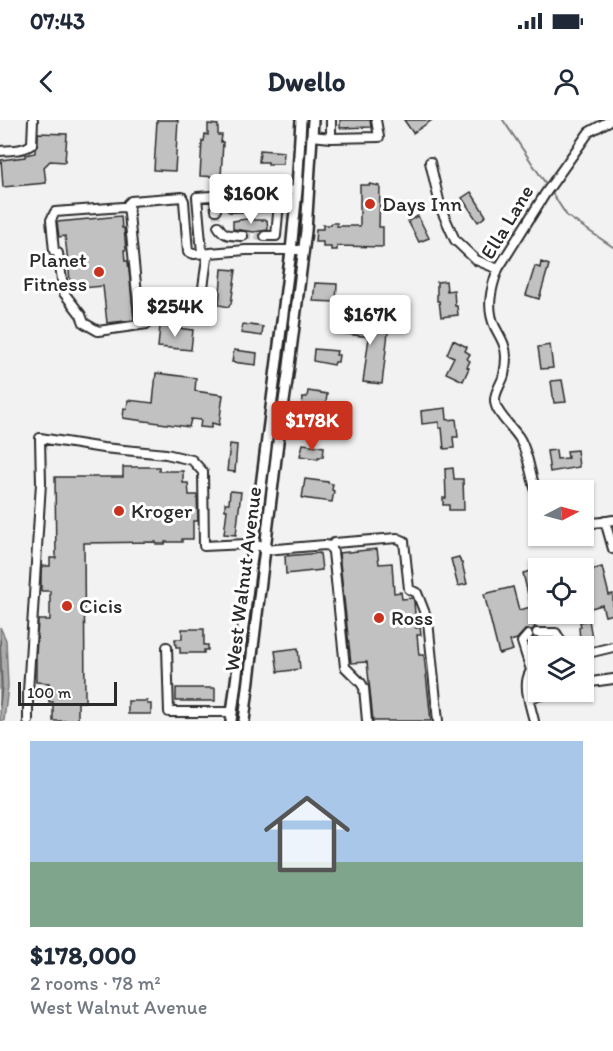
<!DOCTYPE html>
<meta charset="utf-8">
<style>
body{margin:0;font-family:Itim,sans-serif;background:#f2f2f3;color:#1f2937;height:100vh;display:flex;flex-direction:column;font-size:22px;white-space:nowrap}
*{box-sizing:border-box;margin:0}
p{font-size:20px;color:#747a83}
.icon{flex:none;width:33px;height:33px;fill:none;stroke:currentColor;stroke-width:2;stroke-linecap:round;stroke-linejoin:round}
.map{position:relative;height:601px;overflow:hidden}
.sheet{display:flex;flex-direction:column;background:#fff;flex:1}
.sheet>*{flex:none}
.needle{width:39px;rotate:84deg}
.tools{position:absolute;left:528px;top:360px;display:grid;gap:12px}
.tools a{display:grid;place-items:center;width:66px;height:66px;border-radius:0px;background:#fff;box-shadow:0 2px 4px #0004;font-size:30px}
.scale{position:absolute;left:18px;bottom:15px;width:99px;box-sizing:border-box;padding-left:6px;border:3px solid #2b2b2b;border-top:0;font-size:16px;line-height:21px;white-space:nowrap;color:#2b2b2b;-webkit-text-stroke:4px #fff;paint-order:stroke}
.price{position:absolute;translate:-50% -51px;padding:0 14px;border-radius:6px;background:#fff;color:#222;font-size:20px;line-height:39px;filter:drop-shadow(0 2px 3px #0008)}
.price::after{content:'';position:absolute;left:50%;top:36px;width:18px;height:14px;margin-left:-9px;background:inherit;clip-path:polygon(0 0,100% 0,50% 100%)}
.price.selected{background:#c8321e;color:#fff}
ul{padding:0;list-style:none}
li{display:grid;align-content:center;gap:12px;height:318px;padding:0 30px}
li span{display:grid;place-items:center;height:186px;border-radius:0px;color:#555}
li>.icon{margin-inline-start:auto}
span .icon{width:108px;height:108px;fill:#fffc;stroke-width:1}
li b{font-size:26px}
.status{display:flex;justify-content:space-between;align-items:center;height:42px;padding:0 30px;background:#fff;direction:ltr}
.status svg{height:16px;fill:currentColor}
header{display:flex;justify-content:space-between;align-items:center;height:78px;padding:0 30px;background:#fff;font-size:27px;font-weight:800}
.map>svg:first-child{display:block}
.water{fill:#ababab;stroke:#787878;stroke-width:1.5}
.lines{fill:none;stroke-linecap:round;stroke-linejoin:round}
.shore{stroke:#5e5e5e;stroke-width:1.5}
.stream{stroke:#787878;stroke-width:2}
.building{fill:#c1c1c1;stroke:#2b2b2b;stroke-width:1.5}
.minor-tunnel{stroke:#cacaca;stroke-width:8;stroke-dasharray:8 4;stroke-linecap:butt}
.minor-casing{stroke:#2b2b2b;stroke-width:12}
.major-casing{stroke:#2b2b2b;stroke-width:14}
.minor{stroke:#fff;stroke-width:8}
.major{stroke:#fff;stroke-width:9}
.poi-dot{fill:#c8321e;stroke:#fff;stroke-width:2}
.labels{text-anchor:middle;stroke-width:6;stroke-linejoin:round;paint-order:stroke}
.poi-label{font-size:21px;fill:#2b2b2b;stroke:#fff;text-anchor:start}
.street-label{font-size:21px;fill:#2b2b2b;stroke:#fff}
</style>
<div class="status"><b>07:43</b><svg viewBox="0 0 49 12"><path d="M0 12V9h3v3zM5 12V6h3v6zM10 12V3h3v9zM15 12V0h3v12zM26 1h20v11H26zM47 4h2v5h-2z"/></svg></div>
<header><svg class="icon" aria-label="back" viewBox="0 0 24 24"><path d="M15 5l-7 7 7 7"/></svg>Dwello<svg class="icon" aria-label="person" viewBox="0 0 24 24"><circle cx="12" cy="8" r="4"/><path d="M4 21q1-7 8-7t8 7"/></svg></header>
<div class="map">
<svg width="613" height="601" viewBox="0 0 613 601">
<rect width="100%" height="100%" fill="#f2f2f2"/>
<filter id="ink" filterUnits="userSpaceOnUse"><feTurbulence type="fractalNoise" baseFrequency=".0167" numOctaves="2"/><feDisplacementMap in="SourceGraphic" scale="12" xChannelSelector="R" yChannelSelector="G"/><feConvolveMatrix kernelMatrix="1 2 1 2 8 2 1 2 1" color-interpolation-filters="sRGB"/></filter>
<g filter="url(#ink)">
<!-- water -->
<path class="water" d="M0,507L6,520L8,566L4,601H0Z"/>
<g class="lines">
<!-- shore -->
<path class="shore" d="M0,520L2,566L0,585"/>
<!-- stream -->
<path class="stream" d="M503,0L546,64
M552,73L567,96L613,127"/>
</g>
<!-- building -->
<path class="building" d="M157,0H178L175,51L154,50Z
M340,0H370L371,7L340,8Z
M404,0H432L413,13Z
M208,4L218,5V15H222L221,22H223L221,57L200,56L202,21H204L205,14L208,15Z
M38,13L67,14L65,42L50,41L44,47L46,63L3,67L1,40L25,37V35L35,33V29L38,25Z
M260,30L284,32L283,44H268V42H259Z
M370,64L380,66L379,107H383V127L337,126V130H331V127H323V122H315L316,109H323V105H331V103H337V106H360V65H370Z
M471,72L486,96L478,102L462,78Z
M121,96L122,108H124L126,130H124L125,141H128L134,200L107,203L103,166L71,169L65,116L59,117L57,102Z
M418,96L429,118L419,122L408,101Z
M253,98V100H267L268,110L254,112L233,109V101Z
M541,142L549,145L539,179L526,175L535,146L540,148Z
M222,149L236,150L231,184H230L229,187L219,185Z
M446,161L447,171L454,170L455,186H457L458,195L441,197L439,181H437V162Z
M315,163L337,164L336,182L313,181Z
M342,198L389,204L382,264L363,262L369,217L340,213Z
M243,204L263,207L262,216L241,213Z
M160,206L193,210L191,230L158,227Z
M453,220L467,227L465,231L470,234L467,239L470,241L467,247L469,248L463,261L446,253L454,237L447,234Z
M550,225L553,248L541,249L538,227Z
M314,229L337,231L336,235H339L338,242H335L334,245L313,241Z
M234,230L257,233L256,245L232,242Z
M156,253L196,258L195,271L223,275L219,305L212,303L211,308L200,307L201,300L191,299L189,307L123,298L124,288L127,289L128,280L153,283Z
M562,260L566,282L554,283L551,261Z
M308,271L327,274L324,301L301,297L303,277H307Z
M446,288L447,300L456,299L458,317H453L454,328L444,329L442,308H439V302L422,304L421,291Z
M230,324L237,325L235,352L227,351Z
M303,324L324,327L323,337H318V339L300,336Z
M556,330L557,339L568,338L567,331L577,330L579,347L550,352L547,331Z
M123,347H159V351H183V363H188L189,375H197L198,401H193V419H182V422H165V424H156V422L84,423L85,582H78V601H53V582H49V563L36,562V537L38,500H50V471H41V454L42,446H50V438H56L55,357H123Z
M453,348L454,359H463L464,390H449V385H443V378H446L445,349Z
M305,359L328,362V363L333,364L332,370L334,371L332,382L302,378Z
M230,371L241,372L236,415L224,414L227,390H225V383H229Z
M377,429L379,444L392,443L394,473L401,472L402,479L413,478L414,481L416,508L420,507L421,515H417L419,535H424L431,601H373L367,542L351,543L339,433Z
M320,433L322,450L286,454L285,436Z
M459,437L461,443H462L467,464L458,466L451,439Z
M602,447L609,475L613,474V494L605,496L602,485L584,490V452Z
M538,449V494H560V495L534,502L535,507L532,510H525L517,519L510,521L513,530L499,534L484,474L513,467L519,490L531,487L523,453Z
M589,500L592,518L580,520L579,507H581L580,502Z
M182,509H204V525H208V530H204V533H180V527H176L175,519H182Z
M298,528L300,549L278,552L275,531Z
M176,568H215V581H176Z
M128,581H147V584H151V594H128Z"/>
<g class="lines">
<!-- minor-tunnel -->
<path class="minor-tunnel" d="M216,90L218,106
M243,116H265"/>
<!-- minor casing -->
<g class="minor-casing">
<path id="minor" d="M312,16L331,18L379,17L376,0
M331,18V0
M0,31C11,30 24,31 32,24L33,0
M430,42L441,89L455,120L476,140L498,149
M231,74V87L279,86
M215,76L216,90
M129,89L123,87L55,92L51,100L54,131L58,133L64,173L81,195L84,203L98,211L147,204L149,194
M218,106C224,117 232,115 243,116
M265,116H276L280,71
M202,133L197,77L297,70
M210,133L194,134L188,132L184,81L182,77L131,81L128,84L139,194L141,195L200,190L207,138L210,133L246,130H304
M538,376C530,358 530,337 520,319C514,309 499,296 496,286C492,275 501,265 504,255C505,250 506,243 506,237C506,225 500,217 495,207C486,188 491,168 498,149L545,74L589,12L611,0
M605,401L613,429
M584,404L602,402L613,400
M331,428L334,423L397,418L404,421L409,469L417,473L428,501L438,601
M265,430L325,425L330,426L333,432L345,547L361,563L364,568L367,601
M537,513H556L564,526
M528,515L522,522L531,550
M167,527L169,592H232
M584,534L613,527
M584,563L613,559
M529,578L554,572
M28,601V572L41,363L40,318L103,328L166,334L192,340L203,352L204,426L246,424L266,427
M534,601C530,583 518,556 538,545"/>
</g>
<!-- major casing -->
<g class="major-casing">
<path id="major" d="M231,601L291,131L297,70L301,0
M244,601L278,322L288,254L306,111L313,0"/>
</g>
<!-- minor -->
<use href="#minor" class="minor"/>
<!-- major -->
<use href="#major" class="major"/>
</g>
</g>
<!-- markers -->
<g class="poi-dot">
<circle cx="370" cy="84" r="6"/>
<circle cx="99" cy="152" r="6"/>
<circle cx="119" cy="391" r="6"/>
<circle cx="67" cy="486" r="6"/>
<circle cx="379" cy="498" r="6"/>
</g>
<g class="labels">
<!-- poi labels -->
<g class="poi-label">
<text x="382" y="91">Days Inn</text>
<text x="87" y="147" text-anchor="end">Planet<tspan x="87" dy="24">Fitness</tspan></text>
<text x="131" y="398">Kroger</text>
<text x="79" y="493">Cicis</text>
<text x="391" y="505">Ross</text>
</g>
<!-- street labels -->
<g class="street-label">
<text transform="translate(507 102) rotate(-59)" y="7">Ella Lane</text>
<text transform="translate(243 459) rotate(-83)" y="7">West Walnut Avenue</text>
</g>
</g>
</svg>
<div class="tools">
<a><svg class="needle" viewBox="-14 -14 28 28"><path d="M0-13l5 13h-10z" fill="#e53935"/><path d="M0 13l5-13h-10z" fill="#747a83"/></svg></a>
<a><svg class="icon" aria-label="locate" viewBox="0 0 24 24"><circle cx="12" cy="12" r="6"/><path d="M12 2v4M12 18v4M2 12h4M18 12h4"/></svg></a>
<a><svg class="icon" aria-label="layers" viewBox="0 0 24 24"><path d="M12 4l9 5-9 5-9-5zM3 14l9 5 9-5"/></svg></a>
</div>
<div class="scale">100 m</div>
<b class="price" style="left:251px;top:105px">$160K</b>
<b class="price" style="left:175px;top:218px">$254K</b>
<b class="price" style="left:370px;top:226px">$167K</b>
<b class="price selected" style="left:312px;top:332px">$178K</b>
</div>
<section class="sheet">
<ul>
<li><span style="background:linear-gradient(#a9c7e8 65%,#7fa58c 0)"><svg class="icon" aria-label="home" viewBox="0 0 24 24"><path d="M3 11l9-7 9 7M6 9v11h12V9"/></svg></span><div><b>$178,000</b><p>2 rooms · 78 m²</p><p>West Walnut Avenue</p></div></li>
</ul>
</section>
